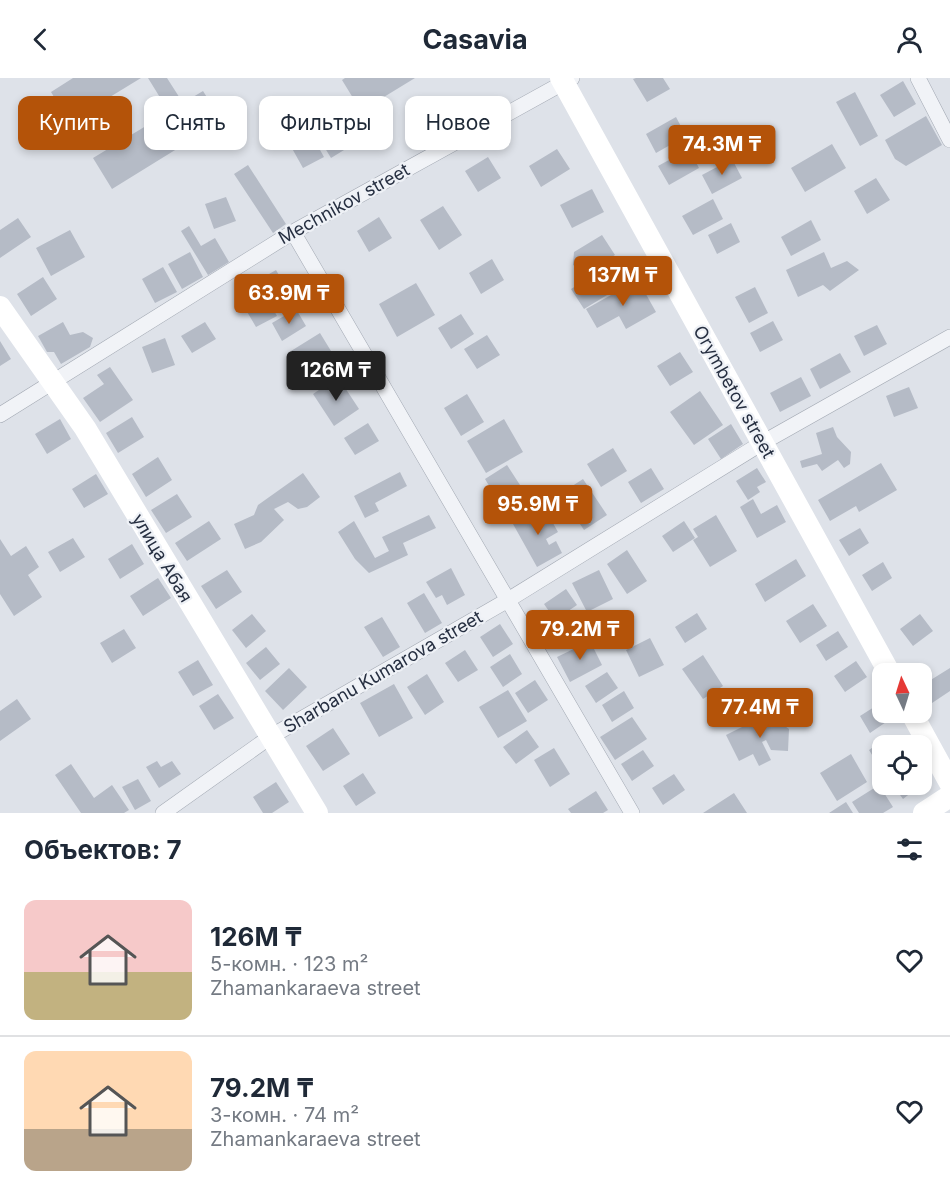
<!DOCTYPE html>
<html lang="ru">
<meta charset="utf-8">
<style>
body{margin:0;font-family:Inter,sans-serif;background:#f2f2f3;color:#1f2937;height:100vh;display:flex;flex-direction:column;font-size:22px;white-space:nowrap}
*{box-sizing:border-box;margin:0}
p{font-size:20px;color:#747a83}
.icon{flex:none;width:33px;height:33px;fill:none;stroke:currentColor;stroke-width:2;stroke-linecap:round;stroke-linejoin:round}
.map{position:relative;height:735px;overflow:hidden}
.drawer{display:flex;flex-direction:column;background:#fff;flex:1}
.drawer>*{flex:none}
.guide{position:absolute;left:18px;top:18px;width:600px;height:54px;display:flex;gap:12px}
.needle{width:39px;rotate:356deg}
.controls{position:absolute;left:872px;top:585px;display:grid;gap:12px}
.controls a{display:grid;place-items:center;width:60px;height:60px;border-radius:12px;background:#fff;box-shadow:0 3px 9px #0003;font-size:30px}
.price{position:absolute;translate:-50% -51px;padding:0 14px;border-radius:6px;background:#b45309;color:#fff;font-size:20px;line-height:39px;filter:drop-shadow(0 2px 3px #0008)}
.price::after{content:'';position:absolute;left:50%;top:36px;width:18px;height:14px;margin-left:-9px;background:inherit;clip-path:polygon(0 0,100% 0,50% 100%)}
.price.current{background:#222;color:#fff}
ul{padding:0;list-style:none}
li{display:flex;align-items:center;gap:18px;height:150px;padding:0 24px}
li+li{border-top:2px solid #e0e1e3}
li span{display:grid;place-items:center;flex:none;width:168px;height:120px;border-radius:12px;color:#555}
li>.icon{margin-inline-start:auto}
span .icon{width:72px;height:72px;fill:#fffc;stroke-width:1}
li b{font-size:26px}
h2{display:flex;justify-content:space-between;align-items:center;height:72px;padding:0 24px;font-size:26px}
.pill{padding:0 21px;border-radius:12px;background:#fff;box-shadow:0 3px 9px #0003;font-size:21px;line-height:54px}
.pill.current{background:#b45309;color:#fff}
header{display:flex;justify-content:space-between;align-items:center;height:78px;padding:0 24px;background:#fff;font-size:27px;font-weight:700}
.map>svg:first-child{display:block}
.building{fill:#b5bbc6}
.lines{fill:none;stroke-linecap:round;stroke-linejoin:round}
.street-casing{stroke:#a3a9b3;stroke-width:16}
.street{stroke:#f1f3f7;stroke-width:15}
.secondary{stroke:#fff;stroke-width:22}
.labels{text-anchor:middle;stroke-width:4.5;stroke-linejoin:round;paint-order:stroke}
.street-label{font-size:18px;fill:#262f41;stroke:#eef1f6}
</style>
<header><svg class="icon" aria-label="back" viewBox="0 0 24 24"><path d="M15 5l-7 7 7 7"/></svg>Casavia<svg class="icon" aria-label="person" viewBox="0 0 24 24"><circle cx="12" cy="8" r="4"/><path d="M4 21q1-7 8-7t8 7"/></svg></header>
<div class="map">
<svg width="950" height="735" viewBox="0 0 950 735">
<rect width="100%" height="100%" fill="#dee2e9"/>
<!-- building -->
<path class="building" d="M73,0H141L69,44L51,14Z
M148,0H167L183,25L203,13L222,43L112,111L93,80L169,34Z
M345,0H415L361,33L342,2Z
M636,0H663L670,11L647,24L633,1Z
M903,3L916,26L894,39L880,17Z
M855,14L878,58L860,68L836,24Z
M346,33L362,61L331,80L314,52Z
M926,38L942,67L906,88L895,81L885,62Z
M676,39L686,58L656,75L646,56Z
M310,54L324,79L303,90L289,65Z
M832,66L846,90L805,114L791,90Z
M557,71L570,91L541,109L529,88Z
M689,71L699,90L669,107L658,88Z
M488,79L501,100L478,114L465,93Z
M732,81L742,100L712,116L702,97Z
M248,87L286,146L273,155L234,96Z
M876,100L890,122L867,136L854,113Z
M592,111L604,134L572,150L560,127Z
M226,119L236,143L214,151L205,126Z
M713,121L723,141L693,157L682,138Z
M443,128L462,157L439,172L420,142Z
M379,139L392,160L369,174L357,153Z
M18,140L31,159L0,180V152Z
M811,142L821,162L791,178L781,159Z
M731,145L740,164L717,176L708,157Z
M189,148L201,168L215,160L229,184L208,197L181,153Z
M70,152L85,179L51,198L36,170Z
M602,157L615,177L586,195L573,187L574,174Z
M190,174L203,199L182,211L168,186Z
M824,174L831,190L847,183L859,192L830,213L823,207L798,219L786,192Z
M492,181L504,202L481,216L469,195Z
M163,189L177,214L155,225L142,201Z
M276,192L287,211L268,222L277,238L256,249L236,215Z
M600,193L612,214L584,231L571,211Z
M43,199L57,221L31,238L17,216Z
M638,202L656,234L626,251L619,238L597,250L586,231Z
M416,205L435,237L397,259L379,226Z
M755,209L768,235L749,245L735,219Z
M296,231L306,248L282,263L272,245Z
M461,236L474,256L451,271L438,250Z
M773,243L783,262L760,274L750,255Z
M63,244L70,257L83,254L93,260L90,269L61,286L54,274H47L38,258Z
M205,244L216,261L192,275L181,258Z
M877,247L887,266L864,278L854,258Z
M320,255L331,273L302,291L291,273Z
M487,257L500,277L477,291L464,271Z
M165,260L175,287L152,295L142,269Z
M0,263L11,281L0,288Z
M680,274L693,294L670,308L657,288Z
M840,275L851,294L820,311L810,291Z
M110,289L133,322L100,344L83,320L104,306L97,297Z
M338,299L359,331L334,348L313,316Z
M801,299L811,318L780,334L770,315Z
M909,309L918,330L894,339L886,318Z
M700,313L723,347L694,367L670,334Z
M467,316L484,344L461,358L444,330Z
M132,339L144,359L118,375L106,355Z
M60,341L71,361L47,376L35,356Z
M504,341L523,374L486,395L467,363Z
M368,345L379,363L355,377L344,360Z
M731,346L743,366L721,381L708,361Z
M833,349L837,359L851,374L850,386L844,390L838,382L822,393L817,386L802,390L800,383L822,376L816,355Z
M613,370L627,393L601,409L587,386Z
M158,379L172,402L146,419L132,396Z
M881,385L897,412L859,434L856,428L830,443L818,422Z
M507,387L520,407L497,421L485,401Z
M651,390L664,411L641,425L628,404Z
M757,390L766,404L757,409L760,414L748,422L736,403Z
M400,394L407,408L375,425L379,433L365,440L354,418Z
M303,395L320,419L307,429L298,431L288,424L274,431L284,442L261,464L245,471L234,446L254,437L258,427Z
M96,396L108,416L84,430L72,411Z
M583,401L607,437L584,452L560,416Z
M177,416L192,439L166,455L151,432Z
M753,421L761,436L777,427L786,444L757,460L740,429Z
M544,429L558,454L546,461L549,467L556,463L562,475L537,489L513,446Z
M429,437L436,450L403,465L408,477L369,495L355,481L338,454L354,443L375,480L389,473L382,459Z
M716,437L737,473L710,489L693,462L698,459L693,451Z
M209,443L221,461L187,483L175,465Z
M684,443L695,460L673,474L662,458Z
M860,450L869,465L849,478L839,462Z
M73,460L85,479L60,494L48,474Z
M0,461L11,478L26,468L39,489L28,497L42,519L14,538L0,516Z
M132,466L144,486L120,501L108,481Z
M627,472L647,503L627,516L607,486Z
M796,481L806,498L765,524L755,506Z
M883,484L892,500L872,513L862,497Z
M451,490L465,517L447,527L442,517L436,520L426,504Z
M227,492L242,514L216,531L201,508Z
M599,492L613,521L587,534L572,505Z
M158,500L171,520L143,538L130,518Z
M566,511L577,527L555,542L544,526Z
M424,515L442,545L425,555L407,525Z
M813,526L827,548L800,565L786,543Z
M697,535L707,551L685,565L675,549Z
M252,536L266,553L246,570L232,552Z
M920,536L933,553L913,568L900,551Z
M382,539L400,569L383,579L364,549Z
M500,546L513,566L493,579L480,559Z
M124,551L136,570L112,585L100,565Z
M838,553L848,569L826,583L816,567Z
M650,560L664,587L639,599L626,572Z
M590,563L602,587L570,604L557,579Z
M266,569L280,586L260,602L246,585Z
M465,572L478,592L458,604L445,585Z
M510,576L522,596L503,609L490,589Z
M703,577L723,608L703,621L682,591Z
M198,582L213,607L193,618L178,594Z
M856,583L867,599L845,614L834,598Z
M289,590L307,609L283,632L265,613Z
M950,590V613L932,625L921,608Z
M607,594L618,610L596,625L585,608Z
M427,596L444,624L425,637L407,609Z
M535,602L548,622L528,635L515,615Z
M394,606L413,640L379,659L360,625Z
M508,612L527,643L498,660L479,629Z
M624,613L634,630L612,644L602,627Z
M218,616L234,640L214,652L199,628Z
M17,621L31,641L0,663V633Z
M882,624V634H889L892,640L870,655L860,638Z
M768,636L789,651L788,673L771,672L766,662L762,664L771,682L759,688L753,676L739,683L726,657Z
M632,639L647,661L615,682L600,659Z
M333,650L350,676L323,693L306,668Z
M527,652L539,669L516,686L503,669Z
M891,657L898,668H882V686L879,688L869,672Z
M554,670L570,696L550,709L534,682Z
M643,672L654,688L632,703L621,686Z
M851,676L867,704L837,723L820,695Z
M157,683L161,689L172,683L181,696L159,710L146,689Z
M71,686L94,720L112,707L129,732L124,735H81L55,697Z
M363,695L376,715L356,728L343,708Z
M674,696L685,712L663,727L652,710Z
M138,701L151,723L135,732L122,709Z
M276,704L289,724L272,735H263L253,719Z
M892,706H906L912,714L903,721Z
M879,707L893,729L883,735H859L852,724Z
M596,713L608,732L603,735H571L568,731Z
M734,715L747,735H703Z
M846,724L853,735H829Z"/>
<g class="lines">
<!-- street casing -->
<g class="street-casing">
<path id="street" d="M918,0L950,62
M293,154L632,735
M0,337L293,154L572,0
M163,735L270,659L508,522L762,365L950,259"/>
</g>
<!-- street -->
<use href="#street" class="street"/>
<!-- secondary -->
<path class="secondary" d="M561,0L890,596
M0,229L85,350L317,735
M911,634L950,705
M924,735L950,718"/>
</g>
<g class="labels">
<!-- street labels -->
<g class="street-label">
<text transform="translate(344 126) rotate(-29)" y="6">Mechnikov street</text>
<text transform="translate(734 314) rotate(61)" y="6">Orymbetov street</text>
<text transform="translate(162 480) rotate(59)" y="6">улица Абая</text>
<text transform="translate(383 594) rotate(-30)" y="6">Sharbanu Kumarova street</text>
</g>
</g>
</svg>
<div class="controls">
<a><svg class="needle" viewBox="-14 -14 28 28"><path d="M0-13l5 13h-10z" fill="#e53935"/><path d="M0 13l5-13h-10z" fill="#747a83"/></svg></a>
<a><svg class="icon" aria-label="locate" viewBox="0 0 24 24"><circle cx="12" cy="12" r="6"/><path d="M12 2v4M12 18v4M2 12h4M18 12h4"/></svg></a>
</div>
<b class="price" style="left:722px;top:98px">74.3M ₸</b>
<b class="price" style="left:623px;top:229px">137M ₸</b>
<b class="price" style="left:289px;top:247px">63.9M ₸</b>
<b class="price current" style="left:336px;top:324px">126M ₸</b>
<b class="price" style="left:538px;top:458px">95.9M ₸</b>
<b class="price" style="left:580px;top:583px">79.2M ₸</b>
<b class="price" style="left:760px;top:661px">77.4M ₸</b>
<div class="guide">
<a class="pill current">Купить</a>
<a class="pill">Снять</a>
<a class="pill">Фильтры</a>
<a class="pill">Новое</a>
</div>
</div>
<section class="drawer">
<h2>Объектов: 7<svg class="icon" aria-label="filters" viewBox="0 0 24 24"><path d="M4 7h16M4 17h16"/><circle cx="9" cy="7" r="2"/><circle cx="15" cy="17" r="2"/></svg></h2>
<ul>
<li><span style="background:linear-gradient(#f6c9c9 60%,#c2b280 0)"><svg class="icon" aria-label="home" viewBox="0 0 24 24"><path d="M3 11l9-7 9 7M6 9v11h12V9"/></svg></span><div><b>126M ₸</b><p>5-комн. · 123 m²</p><p>Zhamankaraeva street</p></div><svg class="icon" aria-label="heart" viewBox="0 0 24 24"><path d="M12 20l-8-8c-3-5 5-10 8-4 3-6 11-1 8 4z"/></svg></li>
<li><span style="background:linear-gradient(#ffd9b3 65%,#b9a48a 0)"><svg class="icon" aria-label="home" viewBox="0 0 24 24"><path d="M3 11l9-7 9 7M6 9v11h12V9"/></svg></span><div><b>79.2M ₸</b><p>3-комн. · 74 m²</p><p>Zhamankaraeva street</p></div><svg class="icon" aria-label="heart" viewBox="0 0 24 24"><path d="M12 20l-8-8c-3-5 5-10 8-4 3-6 11-1 8 4z"/></svg></li>
</ul>
</section>
